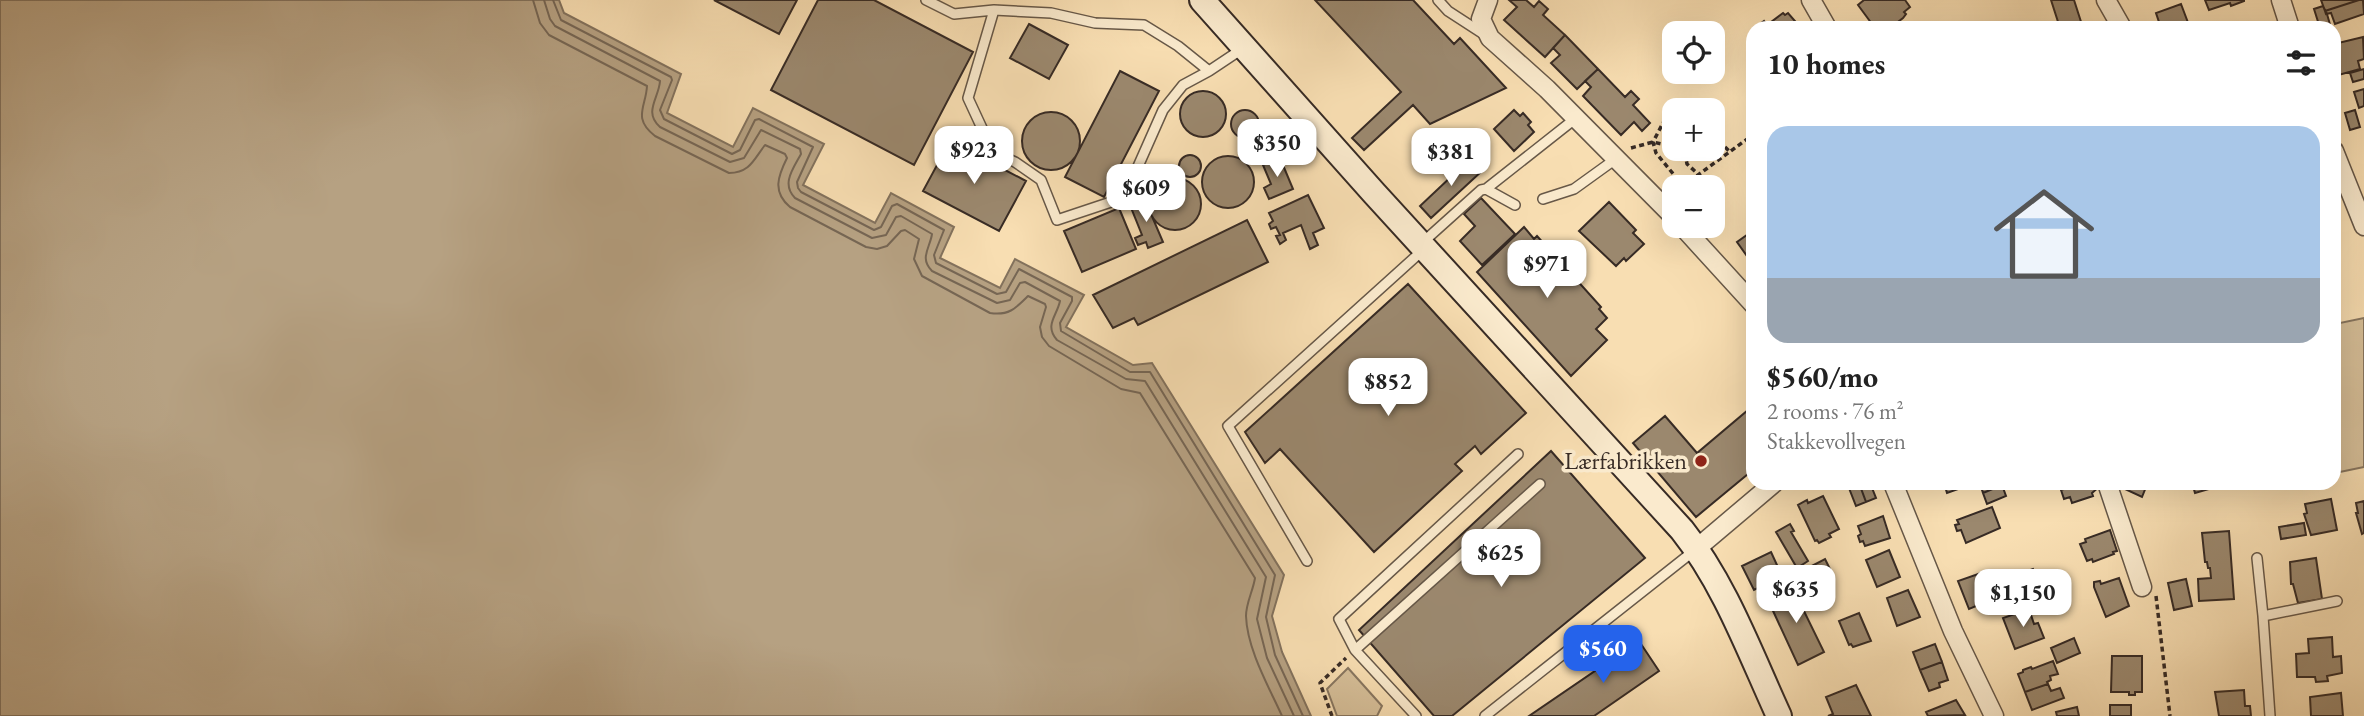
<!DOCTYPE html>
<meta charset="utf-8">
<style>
body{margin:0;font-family:"EB Garamond",serif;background:#f6f6f6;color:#222;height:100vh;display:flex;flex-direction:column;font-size:26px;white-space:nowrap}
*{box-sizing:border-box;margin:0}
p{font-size:23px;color:#767676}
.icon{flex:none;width:38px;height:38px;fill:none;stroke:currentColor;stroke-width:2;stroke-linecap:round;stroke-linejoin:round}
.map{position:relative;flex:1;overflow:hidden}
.sheet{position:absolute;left:1746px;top:21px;width:595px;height:469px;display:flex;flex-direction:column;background:#fff;border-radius:21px;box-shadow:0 7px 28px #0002}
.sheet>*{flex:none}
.buttons{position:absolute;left:1662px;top:21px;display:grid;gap:14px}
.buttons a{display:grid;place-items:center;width:63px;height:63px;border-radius:14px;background:#fff;box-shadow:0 7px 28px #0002;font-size:35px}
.price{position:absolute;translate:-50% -60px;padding:0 16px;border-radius:14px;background:#fff;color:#222;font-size:23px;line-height:46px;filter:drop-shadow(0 2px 4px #0008)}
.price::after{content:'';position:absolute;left:50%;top:42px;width:21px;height:16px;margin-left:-10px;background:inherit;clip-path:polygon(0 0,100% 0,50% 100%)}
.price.current{background:#2563eb;color:#fff}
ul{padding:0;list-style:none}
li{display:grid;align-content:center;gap:14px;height:371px;padding:0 21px}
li+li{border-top:2px solid #e0e0e0}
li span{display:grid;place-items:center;height:217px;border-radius:21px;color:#555}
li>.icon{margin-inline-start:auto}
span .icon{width:126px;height:126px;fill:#fffc;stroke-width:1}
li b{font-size:30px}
h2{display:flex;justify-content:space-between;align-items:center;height:84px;padding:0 21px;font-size:30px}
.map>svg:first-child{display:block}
.green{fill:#d7c09a;stroke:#877660;stroke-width:2}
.water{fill:#b6a182;stroke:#83725d;stroke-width:2}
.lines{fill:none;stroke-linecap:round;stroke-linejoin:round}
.shore{stroke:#766654;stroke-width:2}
.building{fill:#9b886e;stroke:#372b25;stroke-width:2}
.lane-casing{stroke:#675848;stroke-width:12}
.street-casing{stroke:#675848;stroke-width:21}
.secondary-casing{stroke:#372b25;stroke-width:28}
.path{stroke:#372b25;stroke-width:3.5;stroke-dasharray:5 3.5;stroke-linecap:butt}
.lane{stroke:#faeacd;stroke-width:9}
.street{stroke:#faeacd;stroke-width:18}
.secondary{stroke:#faeacd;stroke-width:24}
.poi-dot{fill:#8f2418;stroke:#faeacd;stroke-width:2.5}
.labels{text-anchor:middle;stroke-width:7;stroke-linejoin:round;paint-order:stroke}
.poi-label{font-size:24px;fill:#372b25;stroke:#faeacd;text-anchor:end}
</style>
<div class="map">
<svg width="2364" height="716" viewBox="0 0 2364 716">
<rect width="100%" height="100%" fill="#f8deb2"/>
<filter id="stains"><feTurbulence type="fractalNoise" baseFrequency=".00286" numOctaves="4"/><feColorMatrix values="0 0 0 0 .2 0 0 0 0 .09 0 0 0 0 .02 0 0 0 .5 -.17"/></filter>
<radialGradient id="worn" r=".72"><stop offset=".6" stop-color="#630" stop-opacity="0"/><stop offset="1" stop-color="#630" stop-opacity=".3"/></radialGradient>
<!-- green -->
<path class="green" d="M2364,318V467L2335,473V324Z
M1348,668L1382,706L1377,716H1337L1327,689Z"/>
<!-- water -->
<path class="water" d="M0,0H559L564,13L681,74L667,113L733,147L753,108L824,144L803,185L875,223L891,193L954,227L940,258L1000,288L1015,259L1084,295L1066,327L1133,365L1152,363L1284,575L1272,616L1282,652L1311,716H0Z"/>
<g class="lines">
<!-- shore -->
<path class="shore" d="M533,0L540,23L549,35L647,86C646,107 632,118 655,136L729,173C750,173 754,159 765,145L785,154L787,158C778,176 772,192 790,207L866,247L877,249L887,246L901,231L905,230L919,239L914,259L922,276L990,313C1009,316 1016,308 1028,296L1045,304L1046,307L1040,327L1042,337L1049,346L1121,389L1140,393L1255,578C1253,591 1246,603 1246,616C1247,649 1269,687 1282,716
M544,0L550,19L555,26L660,81C659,98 643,112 660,127L730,162L744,158L761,130L800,149L801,154C793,169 781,184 795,198L872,238L886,235L896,217L901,216L932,234C930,248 919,258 932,271L997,303L1010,300L1020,283L1025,282L1060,301C1057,316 1044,325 1057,340L1126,379L1145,381L1266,577L1257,619L1267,658L1294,716
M553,0L561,20L671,77L672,80L660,110L664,119L732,154L740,150L755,120L759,119L813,147L797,182L798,188L801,192L874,230L881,227L892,206L897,204L944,230L934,255L936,263L997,294L1006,292L1019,269L1072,297V301L1060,323L1061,331L1130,372H1150L1275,575L1266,617L1275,655L1303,716"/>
</g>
<!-- building -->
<path class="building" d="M714,0H797L779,34Z
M818,0H874L973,52L914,165L771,90Z
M1315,0H1413L1454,44L1460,38L1506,88L1430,124L1413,105L1364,150L1352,138L1401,92Z
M1509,0H1526L1534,7L1539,1L1548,9L1543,15L1565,35L1545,57L1504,20L1517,7Z
M1864,0H1905L1910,7L1904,12L1906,14L1903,18L1890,28L1887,24L1882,28H1875L1858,5Z
M2051,0H2074L2083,28H2060Z
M2205,0H2244V1L2231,6L2230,3L2209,10Z
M2321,0H2359L2325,11Z
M2359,0H2363L2364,14L2335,24L2331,13L2326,14L2325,11Z
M2181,4L2190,28H2161L2156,13Z
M2323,6L2327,14L2331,28H2320L2314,9Z
M1783,13L1785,15L1788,13L1801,28H1755L1764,21L1767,25Z
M1029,24L1068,45L1049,79L1010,58Z
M1565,35L1598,69L1577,89L1551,63L1560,55L1553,48Z
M2363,37L2364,59L2358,61L2360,69L2335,76L2334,44Z
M1598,69L1625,97L1631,91L1639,99L1633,105L1650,123L1642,131L1634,122L1621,135L1583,96L1591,87L1585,81Z
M2364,69V79L2353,82L2350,73Z
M1120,71L1159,91L1104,197L1065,177Z
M2364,89V106L2359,108L2354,92Z
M1180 114a23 23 0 1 1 46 0a23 23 0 1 1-46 0Z
M1514,110L1520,116L1523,113L1531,122L1528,125L1534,132L1514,151L1494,129Z
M2355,110L2360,127L2350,130L2345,113Z
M1231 124a14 14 0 1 1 28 0a14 14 0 1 1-28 0Z
M1022 141a29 29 0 1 1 58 0a29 29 0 1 1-58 0Z
M950,141L1026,181L999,231L923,191Z
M1179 166a11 11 0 1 1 22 0a11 11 0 1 1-22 0Z
M1202 182a26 26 0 1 1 52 0a26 26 0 1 1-52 0Z
M1280,158L1293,189L1269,199L1264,188L1271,184L1263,165Z
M1471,158L1483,170L1431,218L1420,206Z
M1149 204a26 26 0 1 1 52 0a26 26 0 1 1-52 0Z
M1142,193L1163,242L1148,248L1146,242L1138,245L1135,238L1142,235L1132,210Z
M1308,195L1324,228L1313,233L1318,245L1310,249L1301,225L1283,233L1286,240L1280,244L1276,236L1280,235L1276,227L1271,229L1269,224L1273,221L1269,213Z
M1481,198L1515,234L1482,265L1460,241L1475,226L1464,214Z
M1609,202L1636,230L1633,233L1644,244L1626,261L1624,258L1616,266L1579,231Z
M1119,208L1136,249L1082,272L1064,231Z
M1247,220L1268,262L1138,325L1134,318L1113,328L1093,295Z
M1524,227L1534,239L1537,236L1601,307L1599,309L1607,318L1596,329L1607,340L1571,376L1477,272Z
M1754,230V266L1737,242Z
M1408,284L1526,413L1481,454L1475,446L1455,464L1462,471L1374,552L1280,449L1265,463L1245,432Z
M1754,405V469L1696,517L1633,443L1665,416L1697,453Z
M1551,451L1645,558L1452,716H1434L1359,630Z
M1847,483H1859L1866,502L1856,506Z
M1859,483H1870L1876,498L1866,502Z
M1944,483H1971L1972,484L1947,493Z
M2001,483L2002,485L1983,493L1980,484Z
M2065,483H2098L2099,487L2092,493L2093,496L2072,503L2070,497L2064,499L2061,490L2067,488Z
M2128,483H2137L2146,487L2142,497L2125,489Z
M2186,483H2218L2219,486L2195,493L2193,486L2187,487Z
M2002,485L2006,496L1987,504L1983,493Z
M1823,496L1839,529L1829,534L1831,537L1819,543L1817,540L1815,541L1798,505L1807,500L1808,503Z
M2331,499L2337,530L2311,535L2304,514L2307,513L2305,504Z
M2364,501V533L2362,534L2356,513H2358L2356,503Z
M1992,507L2000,528L1966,543L1961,530L1957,531L1955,525L1959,524L1957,520Z
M1883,516L1890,538L1865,546L1863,541L1860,542L1858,536L1861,534L1858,526Z
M2304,523L2306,535L2281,539L2279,527Z
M1790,524L1794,531L1791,532L1808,561L1797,568L1776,532Z
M2110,530L2117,551L2113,552L2114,554L2093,562L2092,559L2087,561L2080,544L2086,542L2085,539Z
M2229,531L2234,599L2199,601L2198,579L2211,578L2210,568H2208L2207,562H2205L2202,533Z
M1889,550L1900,577L1877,587L1866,560Z
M1771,552L1782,576L1754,590L1742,566Z
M2316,558L2322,599L2298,603L2293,584H2291L2290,562Z
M1825,559L1830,569L1812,579L1806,569Z
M2033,569L2041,590L2019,598L2011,577Z
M1981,573L1987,589L1994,586L1998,597L1969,609L1958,581Z
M2119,578L2129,606L2106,617L2094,587V582L2100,581L2101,584Z
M2186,579L2192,606L2174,610L2168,583Z
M1799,587L1806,601L1800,603L1824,652L1798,665L1768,600Z
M2055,589L2060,604L2041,611L2035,596Z
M1908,590L1920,617L1897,626L1887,598Z
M2029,609L2034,624L2038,623L2044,638L2015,649L2003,618Z
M1859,613L1871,641L1853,647L1851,644L1849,645L1839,621Z
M2332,637L2333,657L2341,656L2342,673L2327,676L2328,681L2316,682L2315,677H2297L2296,654L2309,653L2308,639Z
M2074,638L2080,653L2057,663L2051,648Z
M1639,641L1659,671L1594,716H1529Z
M1935,644L1942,662L1920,670L1913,652Z
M2112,656H2142V692H2135V695H2129V692H2111Z
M2053,661L2058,674L2050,676L2051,680L2047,682L2048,684L2025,692L2018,674L2023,672V670L2031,667L2032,669Z
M1942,662L1948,680L1939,683L1940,687L1929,691L1920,670Z
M2048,684L2051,691L2060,688L2064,698L2032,710L2025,692Z
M1856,685L1871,716H1828L1833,714L1826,697Z
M2244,690L2245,706H2250L2251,716H2219L2215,692Z
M2341,693L2343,716H2311L2310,697Z
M1956,700L1965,715L1928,716L1926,712Z
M2110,705H2131V716H2110Z
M2077,707L2079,716H2057L2056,712Z"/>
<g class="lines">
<!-- lane casing -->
<g class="lane-casing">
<path id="lane" d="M926,0L954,14L994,10L1051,13L1095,23L1144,25L1178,46L1209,71L1242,49
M1438,0L1448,11L1485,35
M994,10L968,98L993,152L1015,162L1041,180L1057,220L1111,202L1132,180L1163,110L1183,85L1209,71
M1486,189L1576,118
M1543,199L1574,189L1617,158
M1422,243L1481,190L1486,189L1515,205
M2257,558L2263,616
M1307,561L1228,426L1423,250
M1355,650L1339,619L1518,454
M1416,716L1355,650L1540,484
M1485,716L1695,550
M2270,716L2263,616L2337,601"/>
</g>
<!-- street casing -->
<g class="street-casing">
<path id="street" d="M1488,0L1481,19L1490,38L1547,89L1675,218
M1811,0L1827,28
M2106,0L2122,28
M2281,0L2290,28
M2334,151L2364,226
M1682,226L1754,305
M1893,483L1953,631L1994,716
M2107,483L2142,587
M1696,549L1774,483"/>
</g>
<!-- secondary casing -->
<g class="secondary-casing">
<path id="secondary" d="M1202,0L1374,193L1682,530C1725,584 1750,653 1779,716"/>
</g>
<!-- path -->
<path class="path" d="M1675,117L1663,123L1653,142L1656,153L1684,187
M1713,135L1729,151
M1631,148L1653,142L1666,145L1673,151L1684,153
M1685,153L1687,164L1698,174
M1683,186L1754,134
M2156,596L2170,716
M1332,716L1320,683L1346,658"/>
<!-- lane -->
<use href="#lane" class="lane"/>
<!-- street -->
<use href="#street" class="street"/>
<!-- secondary -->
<use href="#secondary" class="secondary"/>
</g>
<!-- markers -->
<circle class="poi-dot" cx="1701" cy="461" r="7"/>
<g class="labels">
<!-- poi labels -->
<g class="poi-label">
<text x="1687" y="469">Lærfabrikken</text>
</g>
</g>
<rect width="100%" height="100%" filter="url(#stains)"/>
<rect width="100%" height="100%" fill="url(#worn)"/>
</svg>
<div class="buttons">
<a><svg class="icon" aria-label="locate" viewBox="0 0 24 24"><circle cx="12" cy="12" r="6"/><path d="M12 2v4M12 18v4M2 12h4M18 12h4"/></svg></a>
<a>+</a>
<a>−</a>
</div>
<b class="price" style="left:1277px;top:179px">$350</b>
<b class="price" style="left:974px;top:186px">$923</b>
<b class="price" style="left:1451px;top:188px">$381</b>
<b class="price" style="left:1146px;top:224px">$609</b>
<b class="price" style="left:1547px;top:300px">$971</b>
<b class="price" style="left:1388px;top:418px">$852</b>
<b class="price" style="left:1501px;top:589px">$625</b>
<b class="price" style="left:1796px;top:625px">$635</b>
<b class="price" style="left:2023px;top:629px">$1,150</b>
<b class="price current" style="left:1603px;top:685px">$560</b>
<section class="sheet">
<h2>10 homes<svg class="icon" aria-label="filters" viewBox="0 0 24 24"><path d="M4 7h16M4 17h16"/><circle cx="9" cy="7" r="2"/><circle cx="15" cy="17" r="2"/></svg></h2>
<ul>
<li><span style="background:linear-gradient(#a9c7e8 70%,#9aa5b1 0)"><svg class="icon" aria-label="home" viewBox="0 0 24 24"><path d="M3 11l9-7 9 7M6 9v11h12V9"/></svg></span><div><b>$560/mo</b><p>2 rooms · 76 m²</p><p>Stakkevollvegen</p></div></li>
</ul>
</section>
</div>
